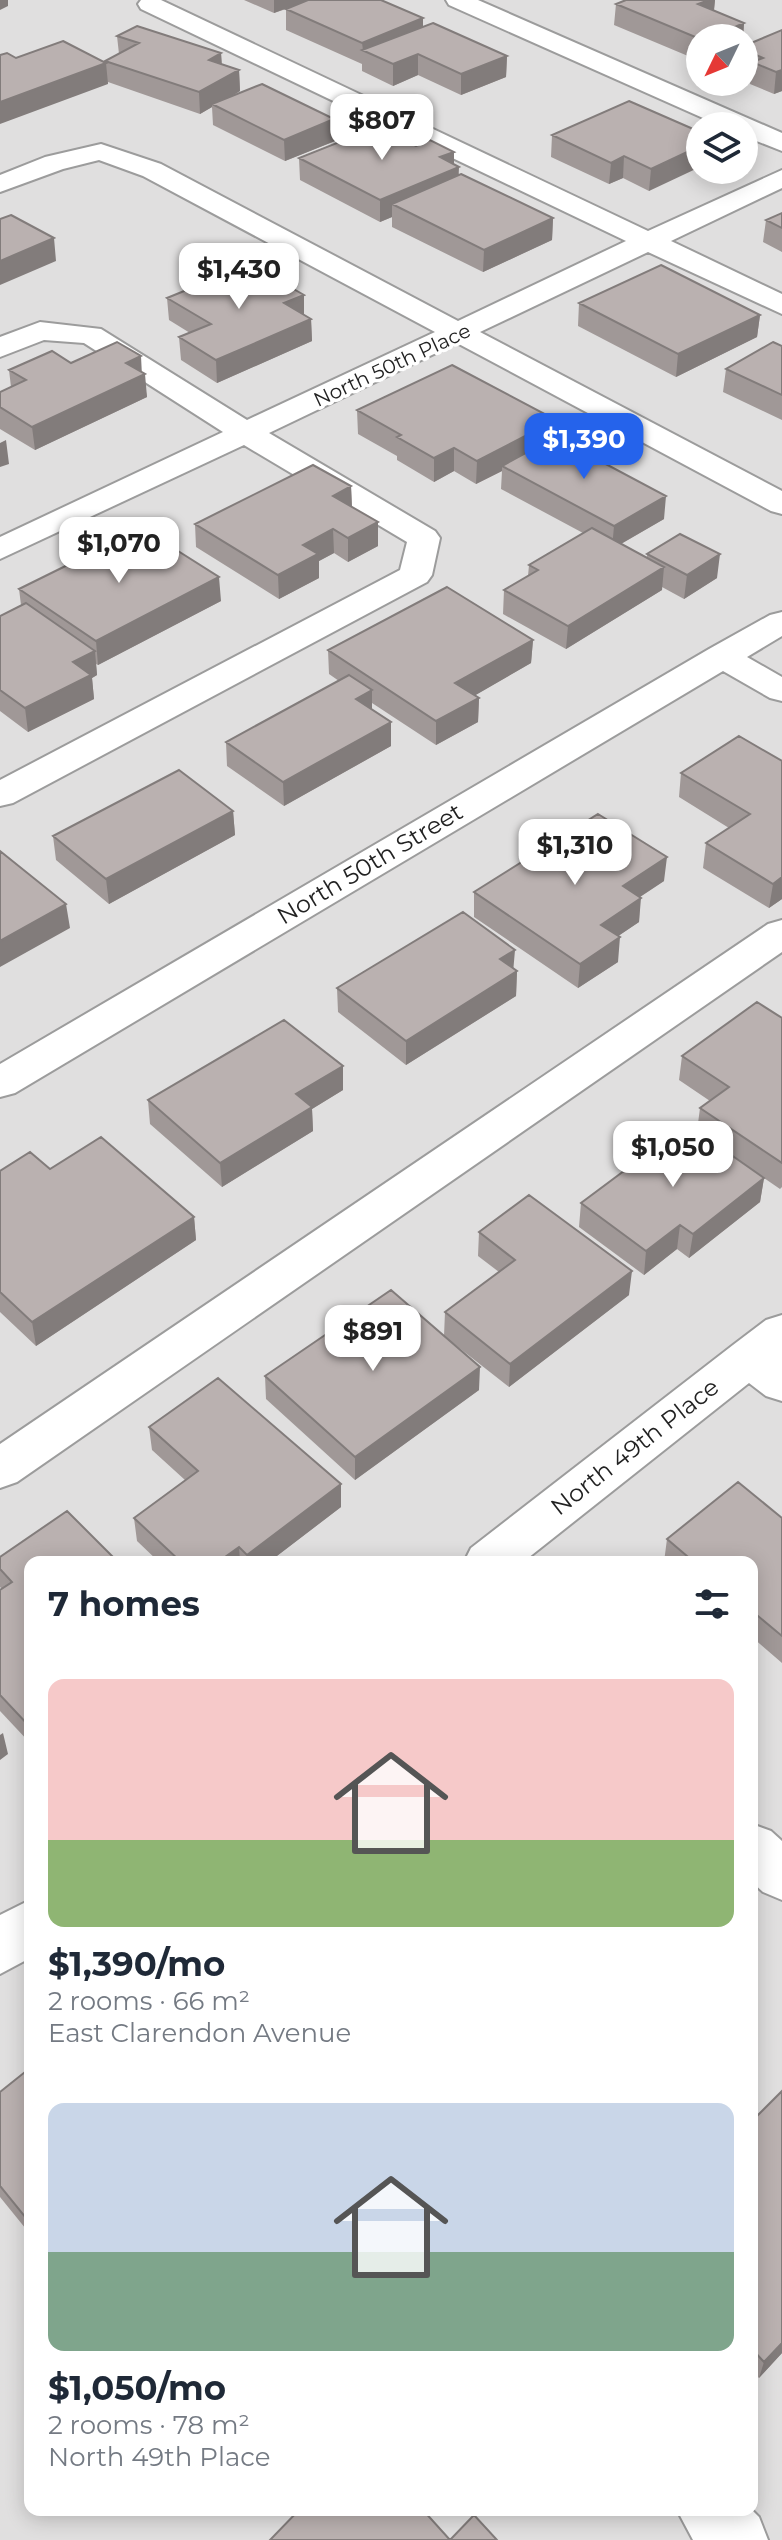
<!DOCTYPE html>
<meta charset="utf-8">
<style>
body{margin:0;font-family:Montserrat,sans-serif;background:#f6f6f7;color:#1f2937;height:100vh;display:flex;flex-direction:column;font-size:30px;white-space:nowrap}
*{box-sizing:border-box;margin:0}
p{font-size:26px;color:#747a83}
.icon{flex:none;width:44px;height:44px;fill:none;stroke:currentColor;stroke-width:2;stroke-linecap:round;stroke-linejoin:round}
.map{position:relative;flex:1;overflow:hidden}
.sheet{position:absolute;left:24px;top:1556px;width:734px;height:960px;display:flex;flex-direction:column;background:#fff;border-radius:16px;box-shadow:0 4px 20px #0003}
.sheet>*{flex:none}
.needle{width:52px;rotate:227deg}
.controls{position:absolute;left:686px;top:24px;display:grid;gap:16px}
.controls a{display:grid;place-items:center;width:72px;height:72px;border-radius:50%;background:#fff;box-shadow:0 4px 20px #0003;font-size:40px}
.price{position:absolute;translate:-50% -68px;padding:0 18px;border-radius:16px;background:#fff;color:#222;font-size:26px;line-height:52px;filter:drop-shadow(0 2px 4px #0008)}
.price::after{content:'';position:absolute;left:50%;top:48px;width:24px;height:18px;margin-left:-12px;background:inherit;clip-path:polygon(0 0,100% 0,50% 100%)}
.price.on{background:#2563eb;color:#fff}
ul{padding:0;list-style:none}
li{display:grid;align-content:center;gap:16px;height:424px;padding:0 24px}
li span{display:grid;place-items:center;height:248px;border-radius:16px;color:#555}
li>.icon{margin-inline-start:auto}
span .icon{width:144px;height:144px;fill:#fffc;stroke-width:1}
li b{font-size:34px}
h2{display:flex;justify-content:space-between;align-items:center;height:96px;padding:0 24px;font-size:34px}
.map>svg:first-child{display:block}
.residential{fill:#e0dfdf;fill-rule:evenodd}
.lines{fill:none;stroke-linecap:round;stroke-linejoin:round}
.minor-casing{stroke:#9c9c9c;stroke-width:4}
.minor{fill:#fff;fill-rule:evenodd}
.wall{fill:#a09897}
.shaded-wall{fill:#827c7b}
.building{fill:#bab1b0;stroke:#827c7b;stroke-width:2}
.labels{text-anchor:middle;stroke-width:7;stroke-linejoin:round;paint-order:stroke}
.far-street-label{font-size:20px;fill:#222;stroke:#fff}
.street-label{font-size:24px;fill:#222;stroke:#fff}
</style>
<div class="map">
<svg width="782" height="2540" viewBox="0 0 782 2540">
<rect width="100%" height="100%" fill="#f1ecea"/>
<!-- residential -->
<path class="residential" d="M0,0H782V2540H0ZM700,38H744V82H700ZM700,126H744V170H700ZM30,1562H752V2510H30Z"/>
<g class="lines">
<!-- minor casing -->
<g class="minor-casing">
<path id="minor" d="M141,0H161L648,231L782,170V188L671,241L782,294V314L648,252L480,332L782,491V514L771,511L457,343L269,433L435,531L440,538L432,575L427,582L13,803L0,806V780L400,570L407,542L244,445L0,559V537L223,432L84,343L44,340L0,357V337L40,322L101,329L247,420L435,332L143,176L99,160L63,169L0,192V175L45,157L101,144L161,164L458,321L626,241L141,9L138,4Z
M446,0H478L782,133V151L744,136V126H721L449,5Z
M782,612V636L747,657L782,677V701L770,698L723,671L15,1093L0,1097V1064L709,649L770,615Z
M782,920V952L17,1482L0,1488V1444L768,924Z
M782,1315V1401L766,1396L749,1383L523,1562H464L471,1548L733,1345L766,1320Z
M752,1824L771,1831L782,1841V1900L763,1892L752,1882Z
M30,1900V1958L0,1974V1915Z
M677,2510H752L759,2517L768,2540H693Z"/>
</g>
<!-- minor -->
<use href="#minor" class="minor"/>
</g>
<!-- wall -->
<path class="wall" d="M244,0H381L423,26L507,56L506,77L461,95L418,75L393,86L362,71V64L286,30V9L274,13Z
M626,0H715L714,11L744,23L743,38H700V61L614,25L616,4Z
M782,30V91L774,94L750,84L751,75L744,72V46Z
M117,36L221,53L222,64L239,70L240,91L234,95L334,119L335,141L285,161L213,125L212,107L200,114L108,82V84L16,58L106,63L105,61L119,54Z
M700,132L649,191L623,178L609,184L551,157L552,135Z
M416,146L454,152V164L459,175L553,218L552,240L483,272L392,227V217L380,222L300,180L299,158Z
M782,213V252L763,242L766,220Z
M304,295V315L311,319L312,341L217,383L181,360L179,337L190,333L169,320L167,298Z
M579,303L760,315L757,337L676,377L578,326Z
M782,346V420L723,392L726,369Z
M71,363L142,372L147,397L35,450L0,429V392L11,387L9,370Z
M357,410L556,420L555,437L664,519L621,544L647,557V554L717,578L684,599L662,587V590L566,649L503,614L504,590L528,576L529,565L583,533L501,489L502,471L476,484L454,471L434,482L397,460V456L358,434Z
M351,486L352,507L378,522V546L348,562L334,553L319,561V578L279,599L196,547L195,524Z
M110,551L221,601L98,665L96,664L97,675L92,678L94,699L28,732L0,711V616L21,605L19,589Z
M533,640L531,663L475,695L479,698L478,722L436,745L372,703V710L391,746L284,806L227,766L226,742L339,681L329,674L328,650Z
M739,736L782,899L769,908L703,868L706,843L729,828L679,797L681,773Z
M233,811L235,835L109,904L56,860L53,836Z
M664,881L640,897L639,922L618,936V962L578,988L474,917V892Z
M514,969L517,971L516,996L406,1065L338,1012L337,988Z
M782,1018V1187L780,1189L764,1178L760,1202L689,1258L677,1249L644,1275L579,1227L581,1203L697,1131L700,1108L710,1101L679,1080L682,1056Z
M343,1090L312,1109L313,1131L222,1187L150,1124L148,1100Z
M50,1169L194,1217L196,1240L36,1346L0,1312V1171Z
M479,1232L629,1295L509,1387L444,1336L445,1312L499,1272L478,1256Z
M265,1376L479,1390L355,1480L266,1399Z
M149,1427L341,1484V1507L269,1562H159L137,1541L134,1518L185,1480L152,1450Z
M782,1518V1663L752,1637V1562H664L667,1539Z
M0,1557L30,1562V1743L0,1711V1591L2,1589L0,1587Z
M30,2068V2234L0,2197V2092Z
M782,2091V2353L759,2378L752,2371V2121Z"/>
<!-- shaded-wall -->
<path class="shaded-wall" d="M0,0H8V6L0,10Z
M274,0H308L274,13Z
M709,0H715L713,18L698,4Z
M423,18V39L363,50L362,43Z
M744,23L743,38H710Z
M221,53L222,74L209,60Z
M418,54V75L393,86V64Z
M507,56L506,77L461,95V74Z
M106,63L108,84L0,124V102Z
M239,70L240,91L216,105L212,104V107L200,114L199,92Z
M782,70V91L774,94L776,72Z
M334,119L335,141L285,161L284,140Z
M700,146V167L649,191L651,169Z
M454,152V169L459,167L458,189L392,204V217L380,222V200L440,157Z
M624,156L623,178L609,184L611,163Z
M553,218L552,240L483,272L484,250Z
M54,238L56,261L0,285V261Z
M304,295V318L284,303Z
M760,315L757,337L676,377L678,354Z
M311,319L312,341L217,383L216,360Z
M141,356L142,376L145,374L147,397L35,450L32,427L126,363Z
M556,420L555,444L502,466V471L476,484L477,461Z
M6,440L9,464L0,467V443Z
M454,448V471L434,482V458Z
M351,486L352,510L333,496Z
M666,496L664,519L612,549L614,526Z
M378,522V546L348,562V538Z
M333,529L334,553L319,561V578L279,599L278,575L303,545Z
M720,554L717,578L684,599L687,575Z
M664,567L662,590L566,649L568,626Z
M219,577L221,601L98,665L96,641Z
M533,640L531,663L455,707V683Z
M95,651L97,675L92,678L94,699L28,732L25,708L73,662Z
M372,690V714L356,699Z
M479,698L478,722L436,745V721Z
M391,722V746L284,806L283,782Z
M233,811L235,835L109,904L106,879Z
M667,857L664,881L620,910L623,886Z
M782,877V899L769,908L773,884Z
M641,898L639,922L599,949L601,925Z
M66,904L70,928L0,967V941Z
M620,937L618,962L578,988L580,964Z
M515,950L513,973L517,971L516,996L406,1065V1041L500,959Z
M343,1066V1090L312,1109L313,1131L222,1187L220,1163L296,1094Z
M764,1178L760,1202L689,1258L693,1234Z
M194,1217L196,1240L36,1346L32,1322Z
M680,1225L677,1249L644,1275L646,1251Z
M632,1271L629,1295L509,1387L510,1364Z
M480,1367L479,1390L355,1480V1457Z
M341,1484V1507L269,1562H248L247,1555Z
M239,1547L240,1562H218Z
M3,1733L8,1754L0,1760V1735Z
M782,2343V2353L759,2378L764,2362Z"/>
<!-- building -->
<path class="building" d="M308,0H381L423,18L362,43L286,9Z
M626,0H709L698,4L744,23L710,38H700V39L616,4Z
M433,23L507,56L461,74L418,54L393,64L362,50Z
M137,26L221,53L209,60L239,70L199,92L105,61L139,43L117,36Z
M782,30V70L776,72L752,62L763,58L744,50V46Z
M63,41L106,63L0,102V55L7,53L16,58Z
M262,84L334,119L284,140L212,104Z
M629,101L700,132V146L651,169L624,156L611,163L552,135Z
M377,127L416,146L430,140L454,152L440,157L459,167L380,200L299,158Z
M461,174L553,218L484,250L392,204Z
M782,213V228L766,220Z
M11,215L54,238L0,261V219Z
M250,264L304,295L284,303L311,319L216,360L179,337L211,324L167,298Z
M661,265L760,315L678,354L579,303Z
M117,342L141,356L126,363L145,374L32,427L0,407V392L26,380L9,370L52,351L71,363Z
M773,342L782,346V395L726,369Z
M452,365L556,420L477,461L454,448L434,458L397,437L401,435L357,410Z
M555,437L666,496L614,526L502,466Z
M313,465L351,486L333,496L378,522L348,538L333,529L303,545L318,554L278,575L195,524Z
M592,528L664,567L568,626L504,590L538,570L529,565Z
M148,532L219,577L96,641L19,589L104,547L110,551Z
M680,534L720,554L687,575L647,554Z
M447,587L533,640L455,683L479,698L436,721L328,650Z
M26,603L95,651L73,662L91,675L25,708L0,690V616Z
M349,675L372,690L356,699L391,722L283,782L226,742Z
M739,736L782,761V877L773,884L706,843L750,814L681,773Z
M179,770L233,811L106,879L53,836Z
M598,814L667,857L623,886L641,898L601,925L620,937L580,964L474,892Z
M0,851L66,904L0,941Z
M463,912L515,950L500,959L517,971L406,1041L337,988Z
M757,1002L782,1018V1163L700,1108L729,1087L682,1056Z
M284,1020L343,1066L296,1094L312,1107L220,1163L148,1100Z
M687,1124L764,1178L693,1234L680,1225L646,1251L581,1203Z
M101,1137L194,1217L32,1322L0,1292V1171L30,1152L50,1169Z
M529,1195L632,1271L510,1364L445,1312L515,1260L479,1232Z
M391,1290L480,1367L355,1457L265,1376Z
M218,1378L341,1484L247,1555L239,1547L218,1562H181L134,1518L198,1471L149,1427Z
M738,1482L782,1518V1636L752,1611V1562H694L667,1539Z
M67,1511L118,1562H30V1727L0,1695V1590L12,1582L0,1569V1557Z
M30,2068V2223L0,2186V2092Z
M782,2091V2343L764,2362L752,2349V2121Z
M299,2510H423L450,2540L474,2515L497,2540H270Z"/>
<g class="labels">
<!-- far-street labels -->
<g class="far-street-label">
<text transform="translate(392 365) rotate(-25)" y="7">North 50th Place</text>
</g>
<!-- street labels -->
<g class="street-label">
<text transform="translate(370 864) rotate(-31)" y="8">North 50th Street</text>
<text transform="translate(635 1447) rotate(-38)" y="8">North 49th Place</text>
</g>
</g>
</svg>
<div class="controls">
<a><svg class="needle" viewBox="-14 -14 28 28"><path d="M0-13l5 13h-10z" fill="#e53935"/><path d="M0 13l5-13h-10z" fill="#747a83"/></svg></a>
<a><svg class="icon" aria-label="layers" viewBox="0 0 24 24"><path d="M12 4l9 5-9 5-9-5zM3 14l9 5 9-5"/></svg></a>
</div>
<b class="price" style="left:382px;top:162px">$807</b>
<b class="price" style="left:239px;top:311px">$1,430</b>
<b class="price on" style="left:584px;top:481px">$1,390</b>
<b class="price" style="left:119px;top:585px">$1,070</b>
<b class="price" style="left:575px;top:887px">$1,310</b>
<b class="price" style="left:673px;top:1189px">$1,050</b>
<b class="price" style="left:373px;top:1373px">$891</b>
<section class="sheet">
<h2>7 homes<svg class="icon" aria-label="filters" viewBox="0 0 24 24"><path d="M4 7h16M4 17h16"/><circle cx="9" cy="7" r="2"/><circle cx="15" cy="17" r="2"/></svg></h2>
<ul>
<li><span style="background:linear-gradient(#f6c9c9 65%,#8fb573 0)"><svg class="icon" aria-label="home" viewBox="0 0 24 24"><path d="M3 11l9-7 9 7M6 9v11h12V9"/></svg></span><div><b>$1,390/mo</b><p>2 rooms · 66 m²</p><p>East Clarendon Avenue</p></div></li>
<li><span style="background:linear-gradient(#c9d6e8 60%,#7fa58c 0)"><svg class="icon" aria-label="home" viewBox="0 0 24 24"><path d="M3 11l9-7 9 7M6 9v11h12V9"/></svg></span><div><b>$1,050/mo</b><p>2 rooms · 78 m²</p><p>North 49th Place</p></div></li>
</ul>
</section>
</div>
